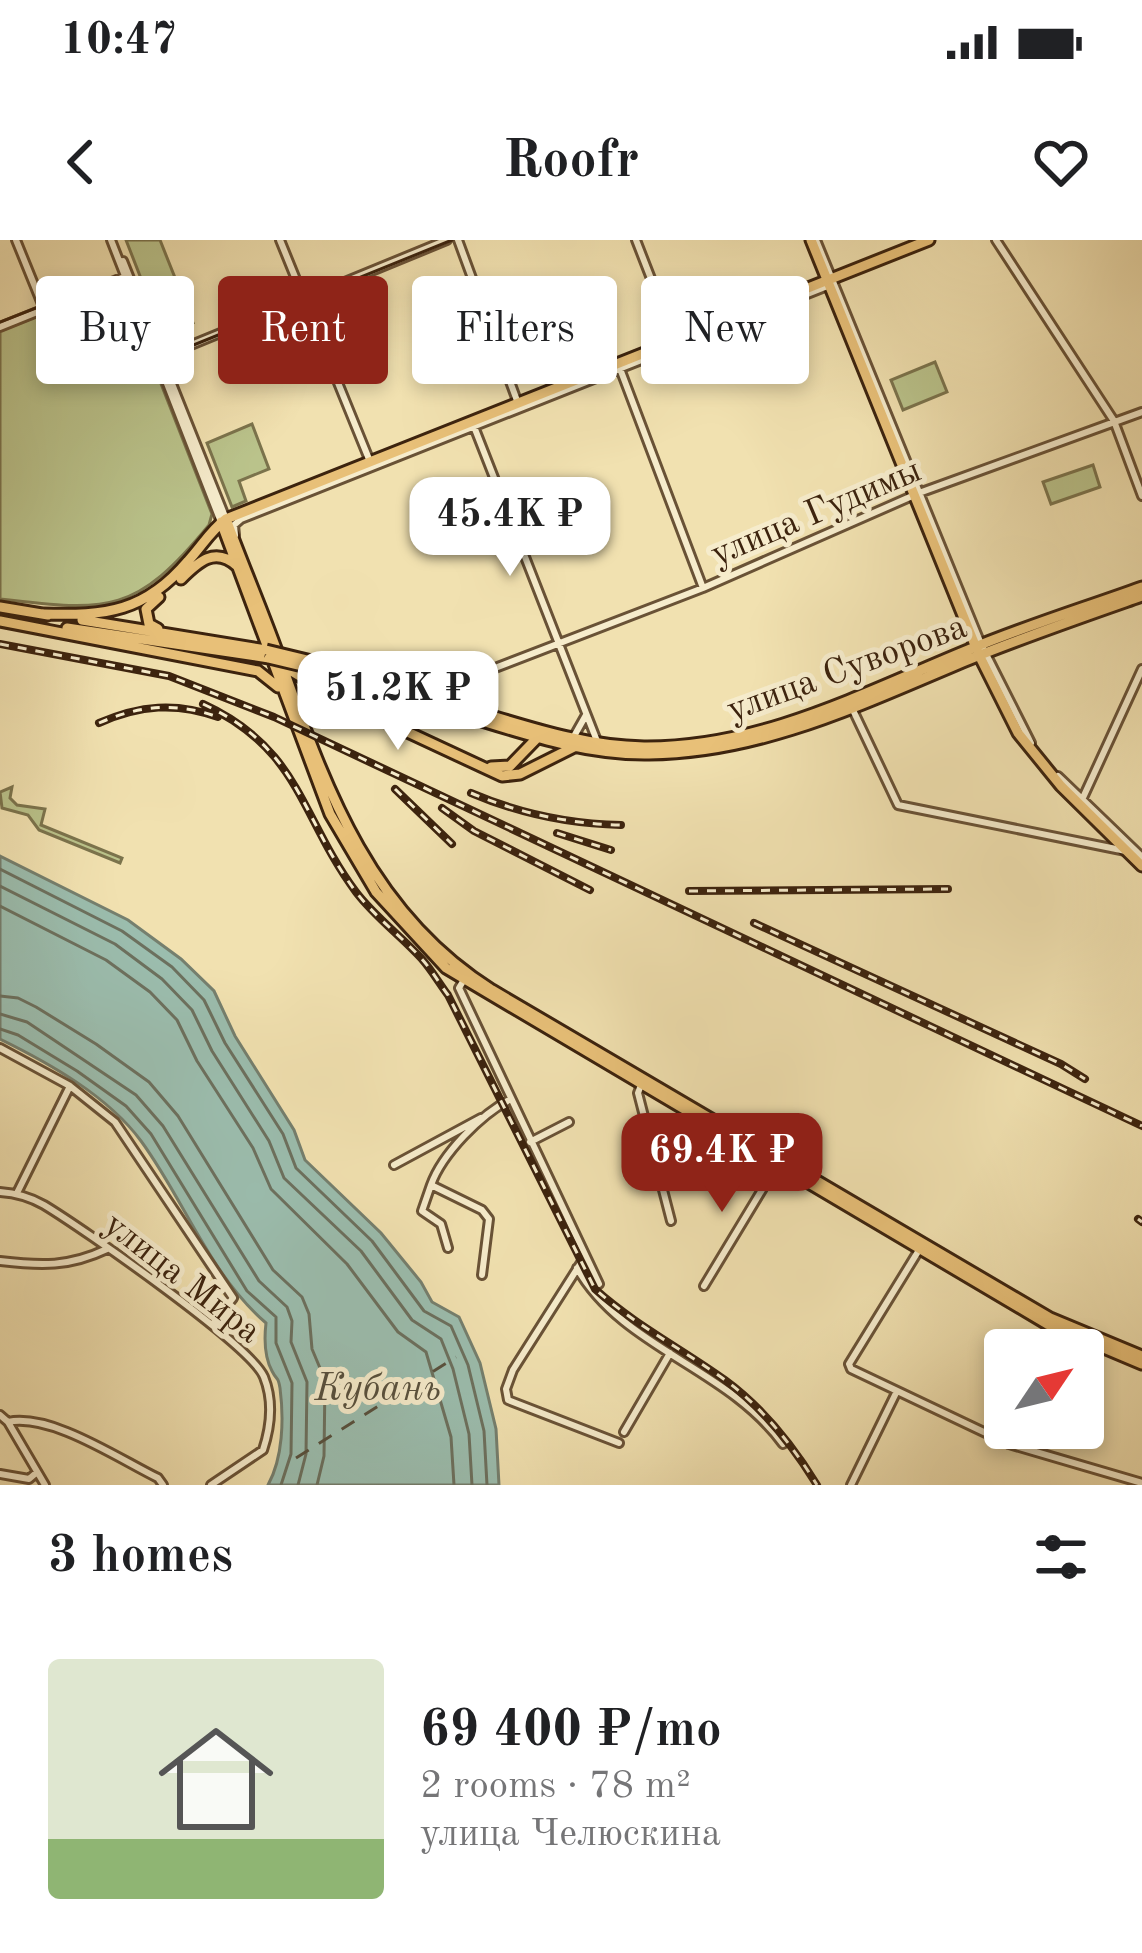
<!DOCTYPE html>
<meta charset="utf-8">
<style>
body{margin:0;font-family:"Old Standard TT",serif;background:#f6f6f6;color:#202124;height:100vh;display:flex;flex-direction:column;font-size:45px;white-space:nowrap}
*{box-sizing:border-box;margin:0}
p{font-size:39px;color:#757577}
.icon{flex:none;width:66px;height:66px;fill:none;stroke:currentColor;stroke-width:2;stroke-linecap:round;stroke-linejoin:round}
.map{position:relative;height:1245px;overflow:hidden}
.sheet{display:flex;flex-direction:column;background:#fff;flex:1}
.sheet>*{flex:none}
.top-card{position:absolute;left:36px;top:36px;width:1071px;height:108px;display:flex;gap:24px}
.needle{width:78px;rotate:55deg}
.buttons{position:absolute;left:984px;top:1089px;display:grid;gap:24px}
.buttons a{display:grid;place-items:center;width:120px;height:120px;border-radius:12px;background:#fff;box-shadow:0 6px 18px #0003;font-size:60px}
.price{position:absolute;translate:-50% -102px;padding:0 27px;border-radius:24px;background:#fff;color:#222;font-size:39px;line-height:78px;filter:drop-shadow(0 3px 6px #0008)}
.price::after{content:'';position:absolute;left:50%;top:72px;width:36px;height:27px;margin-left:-18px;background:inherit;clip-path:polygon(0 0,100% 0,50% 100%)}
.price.active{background:#8f2418;color:#fff}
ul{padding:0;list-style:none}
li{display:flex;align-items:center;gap:36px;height:300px;padding:0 48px}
li span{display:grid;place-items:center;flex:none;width:336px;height:240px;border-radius:12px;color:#555}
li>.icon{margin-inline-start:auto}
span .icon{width:144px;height:144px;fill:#fffc;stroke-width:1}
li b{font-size:51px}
h2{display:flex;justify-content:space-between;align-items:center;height:144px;padding:0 48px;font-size:51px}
.chip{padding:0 42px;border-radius:12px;background:#fff;box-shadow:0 6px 18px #0003;font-size:42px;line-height:108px}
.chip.active{background:#8f2418;color:#fff}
.status{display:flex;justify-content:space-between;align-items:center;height:84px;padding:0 60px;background:#fff;direction:ltr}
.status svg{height:33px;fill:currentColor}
header{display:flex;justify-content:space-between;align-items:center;height:156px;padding:0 48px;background:#fff;font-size:54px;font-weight:700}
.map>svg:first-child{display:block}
.green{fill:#bac38b;stroke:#7b734c;stroke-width:3}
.water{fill:#9bbdae;stroke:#757f6e;stroke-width:3}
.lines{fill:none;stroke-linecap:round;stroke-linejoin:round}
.shore{stroke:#6c705e;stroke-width:3}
.ferry{stroke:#58513e;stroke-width:3;stroke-dasharray:15 12;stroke-linecap:butt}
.minor-casing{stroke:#695236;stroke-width:12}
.major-casing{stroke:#3c230e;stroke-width:15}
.minor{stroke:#f6eccc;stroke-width:6}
.major{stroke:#e8c078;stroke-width:9}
.tram{stroke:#3c230e;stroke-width:3}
.rail-casing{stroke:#3c230e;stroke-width:8}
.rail{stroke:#f6eccc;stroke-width:3;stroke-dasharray:9;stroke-linecap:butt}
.major-bridge-casing{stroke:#3c230e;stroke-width:15;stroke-linecap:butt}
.major-bridge{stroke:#e8c078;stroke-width:9}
.labels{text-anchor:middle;stroke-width:10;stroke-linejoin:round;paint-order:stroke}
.street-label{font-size:36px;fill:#3c230e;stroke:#f6eccc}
.water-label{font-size:39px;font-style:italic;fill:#58513e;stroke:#f6eccc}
</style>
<div class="status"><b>10:47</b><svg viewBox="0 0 49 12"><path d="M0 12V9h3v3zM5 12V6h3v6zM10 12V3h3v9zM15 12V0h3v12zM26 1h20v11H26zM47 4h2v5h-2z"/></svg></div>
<header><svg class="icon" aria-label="back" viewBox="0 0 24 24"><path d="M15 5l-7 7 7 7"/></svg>Roofr<svg class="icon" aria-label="heart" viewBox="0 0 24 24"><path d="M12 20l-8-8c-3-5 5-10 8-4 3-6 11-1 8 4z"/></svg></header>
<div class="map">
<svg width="1142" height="1245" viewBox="0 0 1142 1245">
<rect width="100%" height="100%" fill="#f1e1b0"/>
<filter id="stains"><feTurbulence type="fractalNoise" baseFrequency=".00167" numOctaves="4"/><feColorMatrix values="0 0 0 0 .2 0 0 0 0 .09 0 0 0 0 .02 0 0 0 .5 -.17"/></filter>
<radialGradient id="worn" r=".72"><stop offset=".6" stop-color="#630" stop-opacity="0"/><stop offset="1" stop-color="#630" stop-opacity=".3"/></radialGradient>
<!-- green -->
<path class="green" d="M126,0H160L193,83L163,95Z
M108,48L125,54L129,62L212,274L209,285C136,374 110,372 0,359V91Z
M935,122L947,152L903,170L891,140Z
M252,184L269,229L239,241L246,261L232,267L207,203Z
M1093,225L1100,247L1051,264L1043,242Z
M12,547L10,558L17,565L45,569L41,585L122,618L120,623L39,590L28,575L2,568L0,552Z"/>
<!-- water -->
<path class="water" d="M0,616L128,680L181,719L214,751L235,796L294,890L305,920L381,993L421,1042L432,1062L459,1077L480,1123L496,1189L499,1245H268C283,1218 284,1179 280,1148C278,1135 278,1143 272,1131C264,1116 264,1100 266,1083C209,1034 185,961 141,901C108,856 49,823 0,799Z"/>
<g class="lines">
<!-- shore -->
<path class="shore" d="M0,629L122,691L172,727L204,760L225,803L283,894L296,928L372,1001L424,1071L451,1086L468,1125L484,1191L487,1245
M0,646L115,704L162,739L192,770L212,811L269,901L284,938L361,1011L412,1080L441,1099L453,1129L469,1194L472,1245
M0,666L106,720L150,752L177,780L197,821L253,908L271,949L347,1024L398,1092L426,1112L451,1197L454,1245
M0,756L18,758L36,767L96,804L149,842L178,876L273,1030L302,1057L309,1074L312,1109L325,1140L324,1216L317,1245
M0,774L27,782L136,855L163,886L259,1041L287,1067L292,1081L291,1102L307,1142L306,1214L298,1245
M0,789L18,795L77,831L126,866L151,894L247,1051L276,1077V1103L292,1143L291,1214L281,1245"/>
<!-- ferry -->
<path class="ferry" d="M296,1218L456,1117"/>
<!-- minor casing -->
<g class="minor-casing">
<path id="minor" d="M16,0L44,69
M111,0L221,282
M280,0L371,224
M458,0L519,166
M636,0L676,103
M816,0L981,404L1031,503
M996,0L1114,181L1142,256
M123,21L226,279
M0,87L124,37
M157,119L447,0
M619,126L703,348
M473,184L597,501
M235,295L234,285L241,279L830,45
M443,448L703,348L919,253L1142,172
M852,468L898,565L1126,611
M573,498L586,475
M1058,536L1142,617
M1081,562L1142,429
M465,738L459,748L599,1044
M0,808L70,846L115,882L233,1058L212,1085
M641,845L638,853L671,981
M530,902L569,882
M394,925L481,878
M431,945L422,971L441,984L448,1008
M0,952C16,953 30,957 44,965C82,988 251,1105 264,1137C274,1162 271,1186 263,1210L211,1245
M17,953L70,846
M919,1010L849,1124L851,1129L1009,1204L1142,1243
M584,1018L513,1130L506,1149L508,1160L619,1203
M0,1021C41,1026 69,1027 107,1009
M577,1028C623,1109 727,1127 783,1204
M482,1035L489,979L482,970L431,945C442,914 481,874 511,859
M704,1046L777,925
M1040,1110L1054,1084
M0,1175L8,1182L45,1245
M8,1182C51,1173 119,1219 158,1238L163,1245
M624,1192L670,1113
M995,1199L1005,1179
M0,1234L29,1239L36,1233
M851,1245L896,1153"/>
</g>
<!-- major casing -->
<g class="major-casing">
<path id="major" d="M811,0L979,415L1018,493L1061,546L1142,626
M226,279C244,328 265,376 282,425C327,552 372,675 492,750L1050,1078L1142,1116
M221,282L330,574L376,652L446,728L1047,1084L1142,1124
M181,339C198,322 215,306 237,326
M0,367L48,375
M43,374C106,376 145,372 188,321C201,307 211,290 226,279L929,0
M82,380L266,410
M0,381L258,431L278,447
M67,388L269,418
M158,389L149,384L146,369L159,357
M283,426L341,461L502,536L520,534L574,507
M298,465L306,454L328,458
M482,473C535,489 587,506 644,507C760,508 863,453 968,410C1025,386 1084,368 1142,347
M479,480C534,497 590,515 649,514C764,513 866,462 970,419C1027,396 1085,376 1142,356
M491,527L510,526L539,496"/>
</g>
<!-- minor -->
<use href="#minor" class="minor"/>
<!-- major -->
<use href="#major" class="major"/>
<!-- tram -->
<path class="tram" d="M0,82L115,37L134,50L156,104L174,113L452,0"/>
<!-- rail casing -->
<g class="rail-casing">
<path id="rail" d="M0,404L169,436L274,477L1142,886
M203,464C301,509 300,577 356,652C375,677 400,695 421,718C431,729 439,743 448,755L595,1049C635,1085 682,1109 725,1140C762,1167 793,1206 817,1245
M99,483C140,465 176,462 218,477
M395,549L452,604
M471,553C518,573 570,584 621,585
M442,568L474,591L590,650
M557,593L611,610
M689,651L948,649
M754,683L1061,824L1085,839
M1138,979L1142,982"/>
</g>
<!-- rail -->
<use href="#rail" class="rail"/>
<!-- major-bridge casing -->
<g class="major-bridge-casing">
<path id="major-bridge" d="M266,410L353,431L482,473
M269,418L353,438L479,480"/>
</g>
<!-- major-bridge -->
<use href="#major-bridge" class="major-bridge"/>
</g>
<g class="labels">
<!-- street labels -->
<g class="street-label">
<text transform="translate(815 270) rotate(-23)" y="13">улица Гудимы</text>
<text transform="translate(846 426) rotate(-20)" y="13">улица Суворова</text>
<text transform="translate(184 1036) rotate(38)" y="13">улица Мира</text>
</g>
<!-- water labels -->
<g class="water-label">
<text x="378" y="1160">Кубань</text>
</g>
</g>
<rect width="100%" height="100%" filter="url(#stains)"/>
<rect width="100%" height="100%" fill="url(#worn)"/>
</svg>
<div class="buttons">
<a><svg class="needle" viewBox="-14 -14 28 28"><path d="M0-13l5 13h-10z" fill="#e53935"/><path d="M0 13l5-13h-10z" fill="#757577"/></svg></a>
</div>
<b class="price" style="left:510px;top:339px">45.4K ₽</b>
<b class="price" style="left:398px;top:513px">51.2K ₽</b>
<b class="price active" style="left:722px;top:975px">69.4K ₽</b>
<div class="top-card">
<a class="chip">Buy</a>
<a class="chip active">Rent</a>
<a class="chip">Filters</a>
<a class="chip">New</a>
</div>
</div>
<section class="sheet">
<h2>3 homes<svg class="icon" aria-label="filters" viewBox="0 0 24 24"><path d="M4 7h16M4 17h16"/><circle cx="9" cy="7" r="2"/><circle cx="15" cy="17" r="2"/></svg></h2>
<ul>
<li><span style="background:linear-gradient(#dfe7d0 75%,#8fb573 0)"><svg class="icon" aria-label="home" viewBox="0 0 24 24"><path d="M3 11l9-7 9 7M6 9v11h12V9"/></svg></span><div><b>69 400 ₽/mo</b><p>2 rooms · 78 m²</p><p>улица Челюскина</p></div></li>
</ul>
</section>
